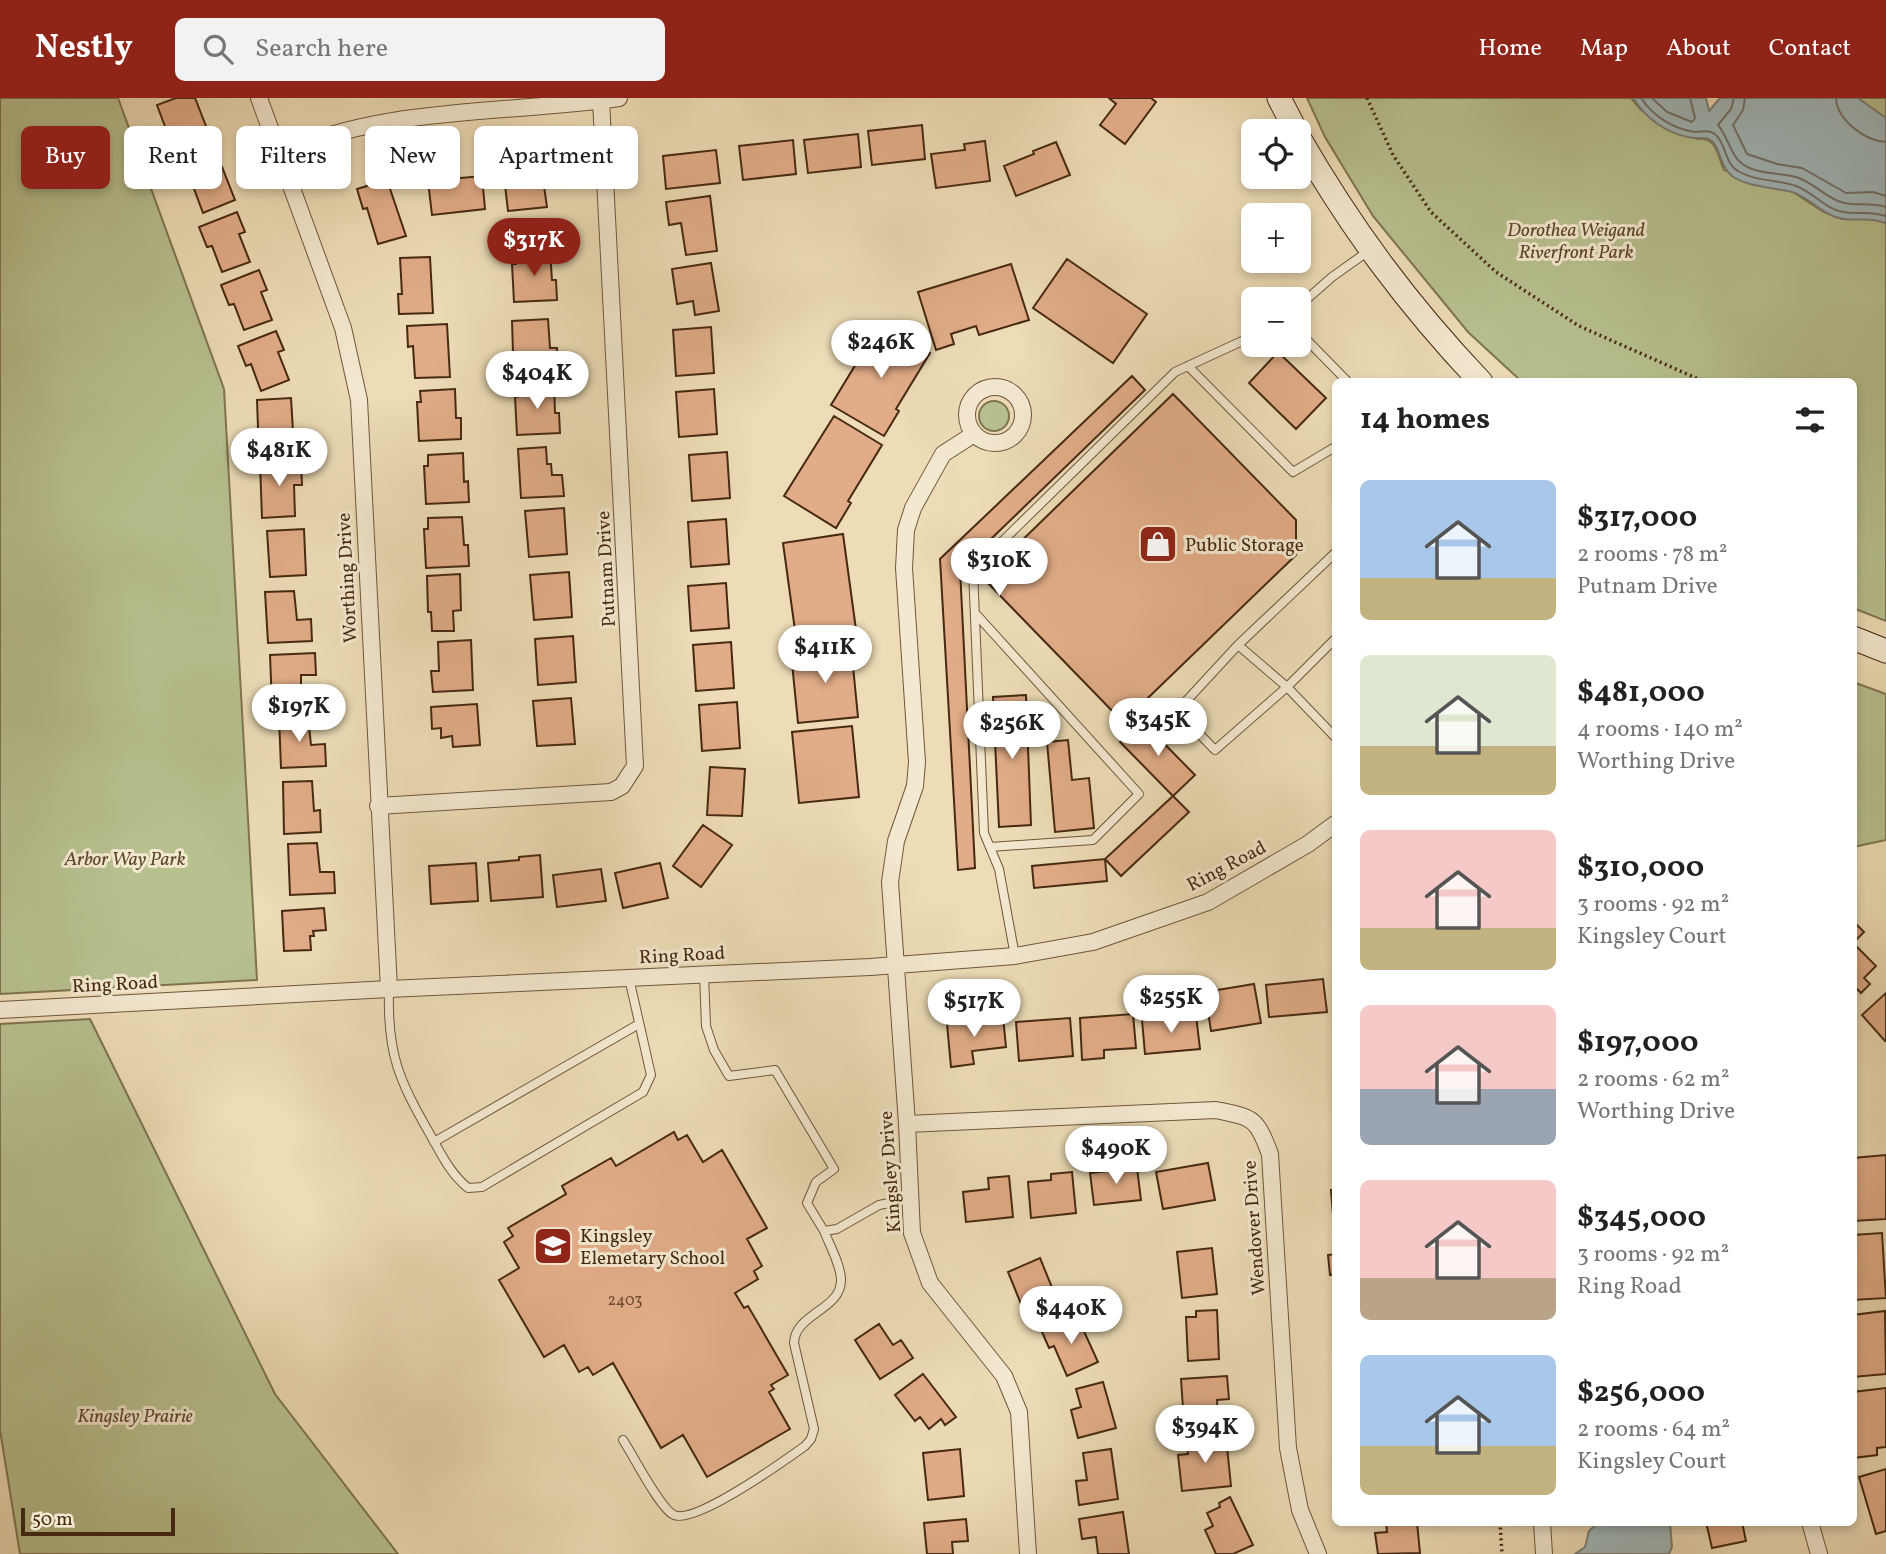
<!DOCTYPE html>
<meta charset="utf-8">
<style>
body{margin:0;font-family:Vollkorn,serif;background:#f2f2f2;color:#222;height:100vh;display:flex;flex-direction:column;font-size:26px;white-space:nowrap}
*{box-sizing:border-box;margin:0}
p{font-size:23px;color:#767676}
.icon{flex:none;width:38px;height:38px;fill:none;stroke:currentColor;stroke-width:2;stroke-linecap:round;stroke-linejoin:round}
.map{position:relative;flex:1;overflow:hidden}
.side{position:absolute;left:1332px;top:280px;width:525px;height:1148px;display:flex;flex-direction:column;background:#fff;border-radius:10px;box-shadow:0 4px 10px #0003}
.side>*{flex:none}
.banner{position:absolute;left:21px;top:28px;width:665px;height:63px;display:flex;gap:14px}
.controls{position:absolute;left:1241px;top:21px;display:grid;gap:14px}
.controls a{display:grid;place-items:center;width:70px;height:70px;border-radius:10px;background:#fff;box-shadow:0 4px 10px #0003;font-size:35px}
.scale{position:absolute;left:21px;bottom:18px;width:154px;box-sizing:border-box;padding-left:7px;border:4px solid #472912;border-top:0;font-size:19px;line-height:24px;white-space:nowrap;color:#472912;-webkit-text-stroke:5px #f3e8d0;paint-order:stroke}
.price{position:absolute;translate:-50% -60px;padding:0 16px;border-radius:24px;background:#fff;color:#222;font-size:23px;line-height:46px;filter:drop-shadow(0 2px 4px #0008)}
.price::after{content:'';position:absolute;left:50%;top:42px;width:21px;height:16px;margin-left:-10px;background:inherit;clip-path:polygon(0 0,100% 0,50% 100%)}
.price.active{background:#8f2418;color:#fff}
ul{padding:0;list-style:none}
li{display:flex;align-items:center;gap:21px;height:175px;padding:0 28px}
li span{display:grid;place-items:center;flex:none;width:196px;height:140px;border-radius:10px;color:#555}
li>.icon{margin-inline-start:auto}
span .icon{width:84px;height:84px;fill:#fffc;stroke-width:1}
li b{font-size:30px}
h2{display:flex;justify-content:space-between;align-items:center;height:84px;padding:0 28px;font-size:30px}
.chip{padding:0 24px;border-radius:10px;background:#fff;box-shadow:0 4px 10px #0003;font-size:24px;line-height:63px}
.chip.active{background:#8f2418;color:#fff}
header{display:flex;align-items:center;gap:42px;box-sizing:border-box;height:98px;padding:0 35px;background:#8f2418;color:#fff}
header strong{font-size:33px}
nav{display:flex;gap:38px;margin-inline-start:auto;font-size:24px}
.search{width:490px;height:63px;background:#f2f2f2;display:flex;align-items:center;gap:18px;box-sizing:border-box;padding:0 24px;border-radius:10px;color:#767676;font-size:26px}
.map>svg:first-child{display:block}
.green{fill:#b7c08f;stroke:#7f7450;stroke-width:2}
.water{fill:#a0b8ba;stroke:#7c7f77;stroke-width:2}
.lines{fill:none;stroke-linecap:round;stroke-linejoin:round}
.shore{stroke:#747066;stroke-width:2}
.building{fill:#e1ac87;stroke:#472912;stroke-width:2}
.service-casing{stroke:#70563b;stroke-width:10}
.minor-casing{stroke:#70563b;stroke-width:18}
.secondary-casing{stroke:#472912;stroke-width:25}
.path{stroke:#472912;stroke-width:3.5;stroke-dasharray:2 3.5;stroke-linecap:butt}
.service{stroke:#f3e8d0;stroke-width:8}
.minor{stroke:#f3e8d0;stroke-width:16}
.secondary{stroke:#f3e8d0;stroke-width:23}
.labels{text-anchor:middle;stroke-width:6;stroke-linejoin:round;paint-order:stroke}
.number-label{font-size:16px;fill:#6e4a2f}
.park-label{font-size:19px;font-style:italic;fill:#5d472b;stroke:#f3e8d0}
.poi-label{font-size:19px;fill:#472912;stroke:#f3e8d0;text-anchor:start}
.street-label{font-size:19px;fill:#472912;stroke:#f3e8d0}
</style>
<header>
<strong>Nestly</strong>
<div class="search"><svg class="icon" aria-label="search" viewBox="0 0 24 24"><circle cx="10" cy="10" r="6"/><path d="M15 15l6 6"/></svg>Search here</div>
<nav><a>Home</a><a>Map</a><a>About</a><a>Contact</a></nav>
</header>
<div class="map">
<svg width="1886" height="1456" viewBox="0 0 1886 1456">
<rect width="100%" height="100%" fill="#eddcb6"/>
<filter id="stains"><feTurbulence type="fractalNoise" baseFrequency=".00286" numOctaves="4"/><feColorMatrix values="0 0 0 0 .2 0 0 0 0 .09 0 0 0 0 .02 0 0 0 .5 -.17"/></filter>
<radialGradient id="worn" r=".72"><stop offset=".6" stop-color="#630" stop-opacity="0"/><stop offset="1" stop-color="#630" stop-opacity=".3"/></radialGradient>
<!-- green -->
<path class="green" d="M0,0H118L224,291L257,882L0,896Z
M1307,0H1631L1641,12L1697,41C1717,39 1717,56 1724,72L1793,94L1824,114L1842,121L1871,120L1886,125V523L1853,510V284L1521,283L1468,234L1373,118L1325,39Z
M1856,0H1886V22Z
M979 318a15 15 0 1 1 30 0a15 15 0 1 1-30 0Z
M1853,584L1886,596V742L1853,749Z
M90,921L275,1296L398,1456H20L0,1332V926Z"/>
<!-- water -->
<path class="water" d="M1633,0H1706L1709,13L1720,0H1858L1886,20V125C1867,119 1862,123 1844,121C1824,119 1811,100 1792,94C1773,89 1753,90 1735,80C1719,71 1721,47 1709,41C1703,39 1694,41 1688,39C1664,34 1646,20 1633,0Z
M1599,1424L1670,1425L1672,1449L1669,1456H1575L1585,1449L1589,1433Z"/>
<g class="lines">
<!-- shore -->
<path class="shore" d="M1641,0C1653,18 1673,31 1695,34C1700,34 1706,32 1711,34C1727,41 1723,65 1738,73C1756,84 1777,81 1796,88C1813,94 1825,111 1843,114C1859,117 1867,112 1886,118
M1652,0L1667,14L1692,24L1695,20L1690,0
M1734,0L1731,11L1718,27C1727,37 1731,57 1740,64C1754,77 1779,74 1796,79C1814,84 1826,101 1844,105C1858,108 1870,104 1886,109
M1745,0L1743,12L1733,27L1747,56L1777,66L1802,70L1846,95L1873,94L1886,98
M1836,0C1837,22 1865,43 1886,44"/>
</g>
<!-- building -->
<path class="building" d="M176,0H195L211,41L175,55L157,7Z
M1109,0H1151L1156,4L1125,46L1100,27L1116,6Z
M922,27L925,61L872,67L868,33Z
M858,36L861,69L808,75L804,42Z
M793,42L796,76L743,82L739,48Z
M985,43L990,83L936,90L931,56L965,52L964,46Z
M1056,44L1070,77L1016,98L1004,68L1034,56L1033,53Z
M212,52L218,70L222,69L235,102L203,115L190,80L198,78L192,60Z
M716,52L720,85L666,91L663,58Z
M547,64L549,88H544L547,109L508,113L505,87L513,86L512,77L525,75L524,66Z
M482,78L485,111L432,117L428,83Z
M387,82L406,138L378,146L367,110L363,111L357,91Z
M710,98L717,153L686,157L681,125L669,127L666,104Z
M237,114L245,134L239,136L250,164L222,174L212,148L207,149L199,129Z
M550,153L552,182H556L557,202L514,204L512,166H516V155Z
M430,159L433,215L399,216L398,196H402L400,160Z
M1067,161L1147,216L1113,265L1033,210Z
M711,165L719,213L695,217L693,203L677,206L672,171Z
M1011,166L1029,222L979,237L976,228L951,236L954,246L936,252L918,194Z
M259,172L267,192L261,194L272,222L244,232L234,206L229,207L221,187Z
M548,221L550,250H557L558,273L520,275L518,254H513L512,223Z
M881,225L930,255L896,311L899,313L884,338L831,307Z
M447,226L450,279L415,280L413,248L408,249L407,228Z
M711,229L714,275L676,278L673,232Z
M276,233L284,252L278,254L289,282L261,293L251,266L246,268L238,248Z
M1278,254L1326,300L1296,331L1249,285Z
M1132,278L1145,292L960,471L975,770L958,772L940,461Z
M554,286L555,315H559L560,335L517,337L515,299L520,298L519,288Z
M455,291L456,320H461V341L419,343L417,304H421L420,293Z
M714,291L717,336L679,339L676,294Z
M1173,296L1296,422V457L1123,624L983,480Z
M291,300L293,333H299L300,355L259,357L257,302Z
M834,318L882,347L848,403L851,405L836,430L784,398Z
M546,349L547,366H551L552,377H562L564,398L521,400L518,351Z
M727,354L730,400L692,403L689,357Z
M463,355L464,384L468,383L469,404L426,406L424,368H428V357Z
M301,364L302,387H294L295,418L262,420L260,365Z
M564,410L567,456L529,459L525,413Z
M462,419L464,447H468L469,468L426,470L424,431H428V420Z
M726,421L729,466L691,469L688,424Z
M304,431L306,477L270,479L267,433Z
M843,436L857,539L797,547L783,445Z
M569,474L572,519L534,522L530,477Z
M460,476L461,512L453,513L454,533H432L431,514H428L427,478Z
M726,485L729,530L691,533L688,488Z
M294,493L297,522L311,521L312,543L268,545L265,494Z
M573,538L576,584L538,587L535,541Z
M471,542L473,592L433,594L431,573H439L438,544Z
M731,544L734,590L696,593L693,547Z
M851,548L858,619L798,625L791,555Z
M315,555L316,577H301V607L272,608L270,557Z
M1026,597L1031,727L999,729L993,599Z
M571,600L575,646L537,648L533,603Z
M737,604L740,650L702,653L699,607Z
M477,606L480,647L453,649L452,638L441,640V630L432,631L431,609Z
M308,618L311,647L325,646L326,668L281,670L279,619Z
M1142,623L1195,677L1173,698L1120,644Z
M852,628L859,699L799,705L792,634Z
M1068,642L1072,682L1089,680L1094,730L1055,734L1047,644Z
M710,669L745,671L742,718L707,717Z
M312,683L314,713L320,712L321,734L284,736L283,684Z
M1173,698L1189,714L1121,778L1105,761Z
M703,727L732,747L701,789L673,768Z
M317,745L320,774H334L335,795L290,797L288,746Z
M540,757L543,799L491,803L488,765L519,762V759Z
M1105,761L1107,783L1034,790L1032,768Z
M476,765L478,803L431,806L429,768Z
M660,765L668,800L623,810L615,775Z
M601,771L606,803L557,809L553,777Z
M324,810L326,832L313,833L314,838H310L311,852L284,853L282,813Z
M1853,823L1864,834L1853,845Z
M1853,845L1876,868L1864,880L1870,886L1861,895L1853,887Z
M1323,881L1327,914L1269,919L1266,887Z
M1254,886L1261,925L1211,933L1205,894Z
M1886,895V942L1885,943L1862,917Z
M1133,916L1136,950L1104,952V960L1082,962L1080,920Z
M1196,917L1200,951L1145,956L1142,922Z
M1003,919L1006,949L972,953L974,966L951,969L947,926Z
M1070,920L1073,958L1019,963L1016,924Z
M674,1034L678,1042L687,1037L703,1064L722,1052L767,1130L747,1141L762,1168L754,1173L758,1181L735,1195L744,1210L748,1208L788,1277L771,1287L774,1291L769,1294L790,1331L707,1379L683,1337L661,1350L613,1265L593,1277L588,1269L579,1274L564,1247L544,1259L499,1182L519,1170L504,1144L513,1138L508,1130L566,1096L562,1088L611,1060L616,1068Z
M1886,1057V1121L1853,1123V1060Z
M1208,1065L1215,1102L1163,1111L1156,1074Z
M1137,1070L1141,1102L1094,1107L1090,1075Z
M1072,1074L1076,1115L1031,1120L1028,1084L1051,1082V1076Z
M1009,1078L1013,1119L966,1124L963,1094L989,1091L988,1080Z
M1331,1092H1335V1142Z
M1882,1135L1886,1200L1853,1202V1137Z
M1212,1150L1217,1196L1182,1200L1177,1154Z
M1335,1156V1176L1330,1177L1328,1157Z
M1040,1160L1060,1209L1028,1223L1008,1174Z
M1217,1212L1219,1261L1188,1263L1186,1219H1196V1213Z
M1885,1213L1886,1276L1853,1279V1217Z
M1077,1218L1098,1264L1067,1278L1054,1248L1049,1250L1042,1234Z
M879,1226L893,1247L901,1242L913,1260L880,1281L855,1242Z
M923,1276L956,1319L945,1327L941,1321L929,1331L920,1319L915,1323L895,1297Z
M1227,1278L1229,1301L1217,1302L1218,1323L1184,1325L1181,1281Z
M1103,1284L1116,1330L1078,1340L1071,1312L1081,1309L1076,1291Z
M1886,1290V1349L1877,1350V1357L1853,1360V1294Z
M1226,1339L1231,1388L1182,1393L1178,1357L1188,1356L1187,1343Z
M960,1351L964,1398L928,1402L923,1355Z
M1111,1351L1118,1401L1079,1407L1076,1383L1087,1382L1083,1355Z
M1886,1371V1433L1876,1436L1859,1379Z
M1230,1399L1253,1447L1233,1456H1216L1205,1432L1213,1428L1207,1415L1220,1409L1219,1405Z
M1123,1414L1129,1456H1098L1096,1439L1082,1441L1079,1421Z
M966,1421L968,1443L952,1444L953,1456H927L924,1425Z
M1386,1424H1417L1420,1455L1378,1456L1375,1435L1387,1434Z
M1706,1424H1742L1746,1443L1712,1450Z"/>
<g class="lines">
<!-- service casing -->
<g class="service-casing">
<path id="service" d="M1298,209L1332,179L1370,152
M1298,233L1348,284
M1188,268L1293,374L1335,349
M975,515L1139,696L1093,742L990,749
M1335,541L1287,589L1335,639
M1238,547L1287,589L1215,652L1177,613Z
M1238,547L1335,455
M1015,858L999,771L984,735L973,472L1175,274L1253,238
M704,876L706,928L714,952L729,978L775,972L834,1071L816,1084L807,1105L824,1133L837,1131L879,1107L910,1101
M389,891C387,957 399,982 431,1038C442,1058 451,1076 468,1090L482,1089L643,994L651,977L629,880
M434,1044L639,926
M623,1342C633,1357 660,1411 674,1417C695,1427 784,1363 805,1348L811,1341L814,1331L794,1245C795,1215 842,1212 841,1181C840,1165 830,1148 824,1133"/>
</g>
<!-- minor casing -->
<g class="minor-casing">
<path id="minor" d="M259,0L343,230L359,302L389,891
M280,56C381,8 509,16 619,0
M967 317a28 28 0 1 1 56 0a28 28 0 1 1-56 0Z
M974,336L943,356L913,410L906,432L904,470L917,664L915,688L896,743L890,784L907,1026L912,1135L930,1185L1004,1278L1019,1314L1028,1456
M378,708L611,694L622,688L635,668L601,2
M0,912L389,891L870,869L1015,858L1093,844L1208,804L1308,746L1335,726
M907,1026L1216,1012C1254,1020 1256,1019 1270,1056L1288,1350L1300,1412L1318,1456
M1542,1424L1544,1456
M1810,1424L1819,1456"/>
</g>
<!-- secondary casing -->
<g class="secondary-casing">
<path id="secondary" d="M1279,0L1296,33
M1298,38C1351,130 1407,206 1481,284
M1853,540L1886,553"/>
</g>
<!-- path -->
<path class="path" d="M1367,0L1393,57L1431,114L1496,174L1579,228L1705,284
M1500,1424L1502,1456"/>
<!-- service -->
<use href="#service" class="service"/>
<!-- minor -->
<use href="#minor" class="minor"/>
<!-- secondary -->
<use href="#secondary" class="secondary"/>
</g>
<!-- icons -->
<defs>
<g id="shop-square" transform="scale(2.0125)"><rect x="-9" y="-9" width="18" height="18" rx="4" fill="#8f2418" stroke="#f3e8d0"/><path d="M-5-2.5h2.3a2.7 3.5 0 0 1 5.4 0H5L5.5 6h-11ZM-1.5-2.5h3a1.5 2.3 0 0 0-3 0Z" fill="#fff"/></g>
<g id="school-square" transform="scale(2.0125)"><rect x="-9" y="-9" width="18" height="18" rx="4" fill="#8f2418" stroke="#f3e8d0"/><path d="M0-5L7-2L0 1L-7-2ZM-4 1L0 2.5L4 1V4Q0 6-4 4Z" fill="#fff"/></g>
</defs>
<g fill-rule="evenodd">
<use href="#shop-square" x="1158" y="446"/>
<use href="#school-square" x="553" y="1148"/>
</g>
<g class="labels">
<!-- number labels -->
<g class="number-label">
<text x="625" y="1207">2403</text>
</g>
<!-- park labels -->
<g class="park-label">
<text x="1576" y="138">Dorothea Weigand<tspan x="1576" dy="22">Riverfront Park</tspan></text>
<text x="125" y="767">Arbor Way Park</text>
<text x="135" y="1324">Kingsley Prairie</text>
</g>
<!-- poi labels -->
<g class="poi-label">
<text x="1185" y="453">Public Storage</text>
<text x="580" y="1144">Kingsley<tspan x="580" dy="22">Elemetary School</tspan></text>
</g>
<!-- street labels -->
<g class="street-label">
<text transform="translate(605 471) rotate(-93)" y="7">Putnam Drive</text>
<text transform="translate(346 480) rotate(-93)" y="7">Worthing Drive</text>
<text transform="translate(1226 767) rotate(-28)" y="7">Ring Road</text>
<text transform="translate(682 856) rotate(-3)" y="7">Ring Road</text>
<text transform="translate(115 885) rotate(-3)" y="7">Ring Road</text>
<text transform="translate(889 1074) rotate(-94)" y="7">Kingsley Drive</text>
<text transform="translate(1253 1130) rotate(-94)" y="7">Wendover Drive</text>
</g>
</g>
<rect width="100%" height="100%" filter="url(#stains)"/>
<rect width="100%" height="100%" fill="url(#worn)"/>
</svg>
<div class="controls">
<a><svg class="icon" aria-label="locate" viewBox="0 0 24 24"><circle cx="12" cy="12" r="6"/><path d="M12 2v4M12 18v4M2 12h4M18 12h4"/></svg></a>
<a>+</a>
<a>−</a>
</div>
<div class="scale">50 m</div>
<b class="price active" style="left:534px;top:180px">$317K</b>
<b class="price" style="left:881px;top:282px">$246K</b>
<b class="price" style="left:537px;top:313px">$404K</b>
<b class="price" style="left:279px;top:390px">$481K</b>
<b class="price" style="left:999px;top:500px">$310K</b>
<b class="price" style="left:825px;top:587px">$411K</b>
<b class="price" style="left:299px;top:646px">$197K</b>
<b class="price" style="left:1158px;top:660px">$345K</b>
<b class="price" style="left:1012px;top:663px">$256K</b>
<b class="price" style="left:1171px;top:937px">$255K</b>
<b class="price" style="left:974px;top:941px">$517K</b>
<b class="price" style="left:1116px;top:1088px">$490K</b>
<b class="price" style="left:1071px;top:1248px">$440K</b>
<b class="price" style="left:1205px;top:1367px">$394K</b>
<div class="banner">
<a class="chip active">Buy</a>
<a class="chip">Rent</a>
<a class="chip">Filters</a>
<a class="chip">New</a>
<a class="chip">Apartment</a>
</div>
<section class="side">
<h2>14 homes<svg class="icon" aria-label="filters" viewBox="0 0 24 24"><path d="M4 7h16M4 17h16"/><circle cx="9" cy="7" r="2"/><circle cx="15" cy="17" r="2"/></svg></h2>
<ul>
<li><span style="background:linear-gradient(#a9c7e8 70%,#c2b280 0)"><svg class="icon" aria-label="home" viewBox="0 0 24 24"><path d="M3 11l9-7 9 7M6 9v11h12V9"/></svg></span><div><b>$317,000</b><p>2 rooms · 78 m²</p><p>Putnam Drive</p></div></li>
<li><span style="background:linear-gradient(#dfe7d0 65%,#c2b280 0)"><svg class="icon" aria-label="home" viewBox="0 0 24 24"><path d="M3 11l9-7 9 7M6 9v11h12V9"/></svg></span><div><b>$481,000</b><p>4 rooms · 140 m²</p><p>Worthing Drive</p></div></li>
<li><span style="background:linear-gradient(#f6c9c9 70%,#c2b280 0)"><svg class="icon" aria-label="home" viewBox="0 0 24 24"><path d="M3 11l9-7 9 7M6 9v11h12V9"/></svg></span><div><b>$310,000</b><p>3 rooms · 92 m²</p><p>Kingsley Court</p></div></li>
<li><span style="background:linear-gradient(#f6c9c9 60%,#9aa5b1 0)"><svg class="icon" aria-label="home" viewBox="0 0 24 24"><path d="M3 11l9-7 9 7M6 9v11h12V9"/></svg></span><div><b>$197,000</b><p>2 rooms · 62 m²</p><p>Worthing Drive</p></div></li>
<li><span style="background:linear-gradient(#f6c9c9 70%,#b9a48a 0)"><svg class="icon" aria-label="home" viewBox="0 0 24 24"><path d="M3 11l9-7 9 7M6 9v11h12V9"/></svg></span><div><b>$345,000</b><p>3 rooms · 92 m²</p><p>Ring Road</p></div></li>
<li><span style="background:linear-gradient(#a9c7e8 65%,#c2b280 0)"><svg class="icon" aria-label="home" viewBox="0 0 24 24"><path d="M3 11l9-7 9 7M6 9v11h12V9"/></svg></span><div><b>$256,000</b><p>2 rooms · 64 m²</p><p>Kingsley Court</p></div></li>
</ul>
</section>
</div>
